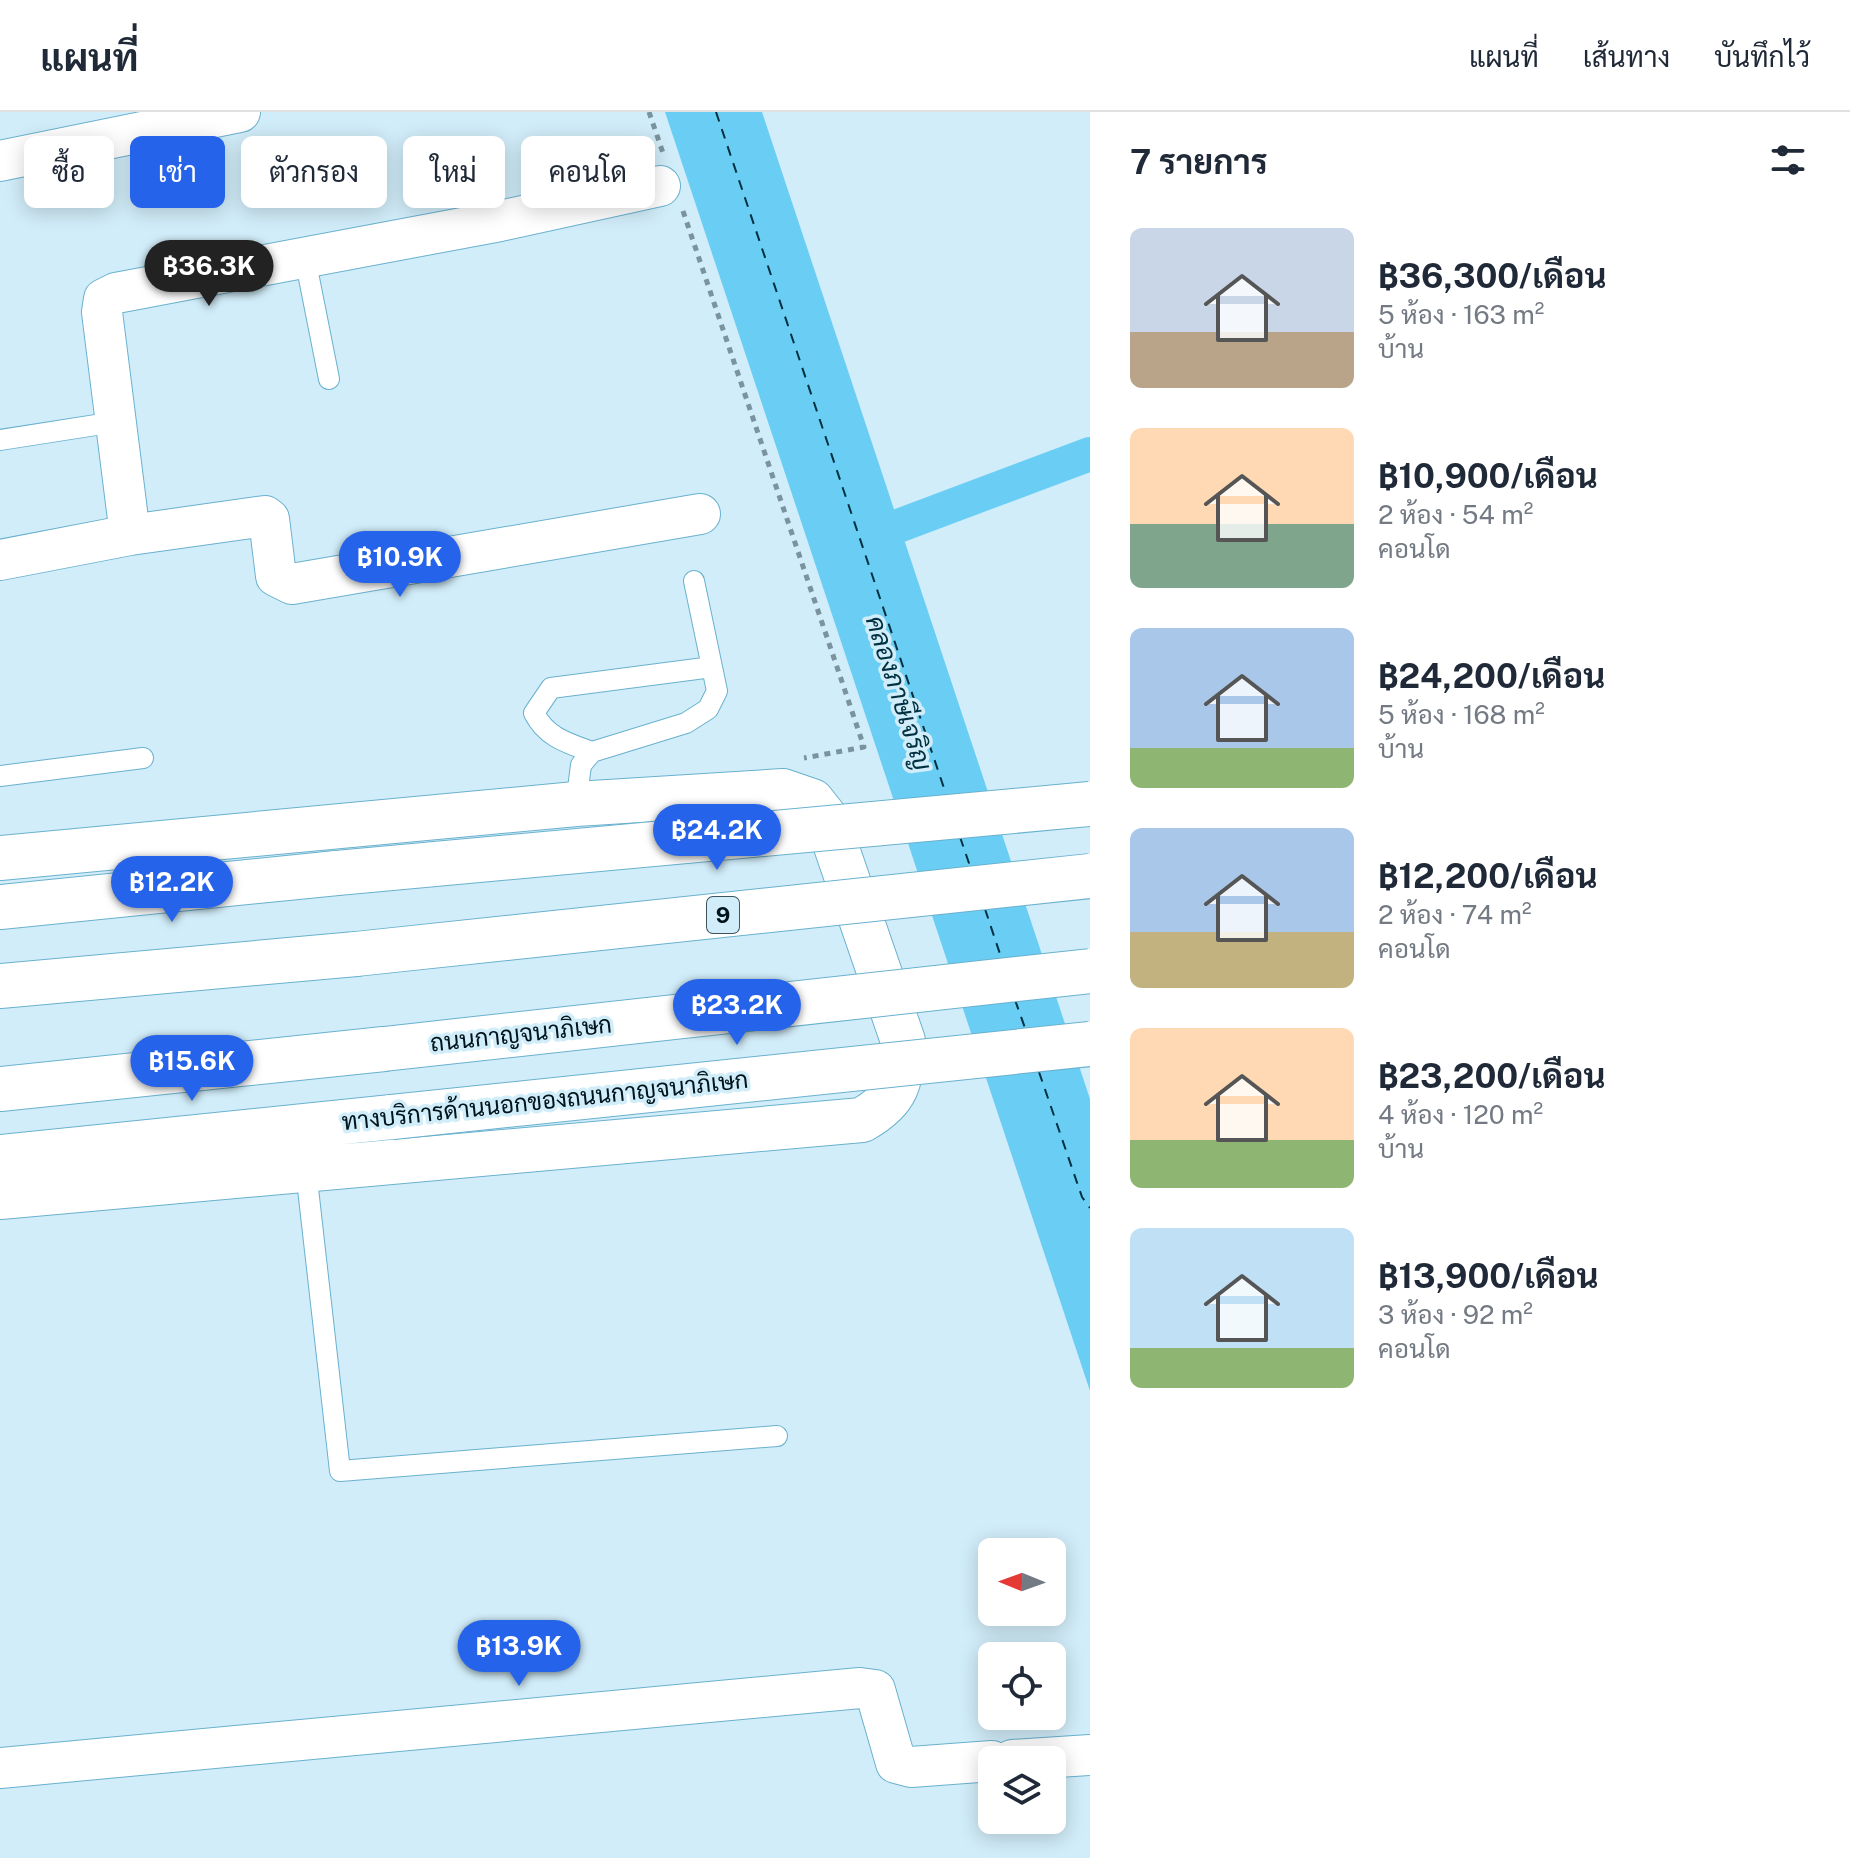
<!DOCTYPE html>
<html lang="th">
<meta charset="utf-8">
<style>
body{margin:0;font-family:"Public Sans",Sarabun,sans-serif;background:#f2f2f3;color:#1f2937;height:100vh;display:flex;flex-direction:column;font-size:30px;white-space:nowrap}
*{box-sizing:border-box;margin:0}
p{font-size:26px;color:#747a83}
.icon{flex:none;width:44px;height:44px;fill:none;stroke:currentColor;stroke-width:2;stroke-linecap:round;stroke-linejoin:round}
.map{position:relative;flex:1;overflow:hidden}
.panel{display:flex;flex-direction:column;background:#fff;width:760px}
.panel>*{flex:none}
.banner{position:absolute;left:24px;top:24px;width:760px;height:72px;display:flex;gap:16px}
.needle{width:52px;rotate:271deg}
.tools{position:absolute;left:978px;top:1426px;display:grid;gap:16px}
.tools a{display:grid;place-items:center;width:88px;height:88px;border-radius:12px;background:#fff;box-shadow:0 4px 20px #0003;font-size:40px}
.price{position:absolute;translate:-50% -68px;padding:0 18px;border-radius:28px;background:#2563eb;color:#fff;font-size:26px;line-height:52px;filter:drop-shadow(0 2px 4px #0008)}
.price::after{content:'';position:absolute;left:50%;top:48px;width:24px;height:18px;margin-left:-12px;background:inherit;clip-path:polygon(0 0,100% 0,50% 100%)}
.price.current{background:#222;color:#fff}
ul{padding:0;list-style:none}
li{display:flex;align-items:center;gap:24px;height:200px;padding:0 40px}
li span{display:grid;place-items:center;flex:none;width:224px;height:160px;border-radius:12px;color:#555}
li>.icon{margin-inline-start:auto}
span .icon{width:96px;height:96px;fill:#fffc;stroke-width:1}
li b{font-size:34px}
h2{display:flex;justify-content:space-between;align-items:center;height:96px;padding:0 40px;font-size:34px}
.chip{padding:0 28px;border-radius:12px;background:#fff;box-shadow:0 4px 20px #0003;font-size:28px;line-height:72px}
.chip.current{background:#2563eb;color:#fff}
header{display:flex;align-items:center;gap:48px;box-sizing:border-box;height:112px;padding:0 40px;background:#fff;border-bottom:2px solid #e0e1e3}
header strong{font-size:38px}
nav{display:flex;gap:44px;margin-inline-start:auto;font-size:28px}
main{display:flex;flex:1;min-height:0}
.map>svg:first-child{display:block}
.water{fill:#6acef4}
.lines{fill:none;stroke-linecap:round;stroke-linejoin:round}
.canal{stroke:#6acef4;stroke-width:34}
.ferry{stroke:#013141;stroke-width:2;stroke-dasharray:10 8;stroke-linecap:butt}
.service-casing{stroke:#69b1ce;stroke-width:22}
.minor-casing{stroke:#69b1ce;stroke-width:42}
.secondary-casing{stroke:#69b1ce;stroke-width:46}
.trunk-casing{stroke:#69b1ce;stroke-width:46}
.path{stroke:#7b939e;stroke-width:5;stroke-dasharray:6 6;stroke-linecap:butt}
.service{stroke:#fff;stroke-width:20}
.minor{stroke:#fff;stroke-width:40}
.secondary{stroke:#fff;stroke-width:44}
.trunk{stroke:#fff;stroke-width:44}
.secondary-bridge-casing{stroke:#69b1ce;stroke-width:46;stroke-linecap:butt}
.trunk-bridge-casing{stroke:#69b1ce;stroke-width:46;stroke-linecap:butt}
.secondary-bridge{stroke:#fff;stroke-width:44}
.trunk-bridge{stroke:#fff;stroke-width:44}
.labels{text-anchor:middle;stroke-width:7;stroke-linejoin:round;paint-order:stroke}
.shield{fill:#d1edf9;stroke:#3f555e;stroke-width:2}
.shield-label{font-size:22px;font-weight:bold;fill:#00141c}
.street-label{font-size:24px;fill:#00141c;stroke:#d1edf9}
.water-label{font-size:26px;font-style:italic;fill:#013141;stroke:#d1edf9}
</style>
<header>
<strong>แผนที่</strong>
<nav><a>แผนที่</a><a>เส้นทาง</a><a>บันทึกไว้</a></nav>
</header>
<main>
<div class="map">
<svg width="1090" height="1746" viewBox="0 0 1090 1746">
<rect width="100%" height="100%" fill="#d1edf9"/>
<!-- water -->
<path class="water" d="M665,0H762L1090,987V1279Z"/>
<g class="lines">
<!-- canal -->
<path class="canal" d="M858,429L1090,342"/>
<!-- ferry -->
<path class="ferry" d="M716,0L947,685
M960,725L971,757
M985,797L1002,848
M1015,888L1025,916
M1039,960L1082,1085L1090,1096"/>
<!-- service casing -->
<g class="service-casing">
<path id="service" d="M305,146L329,267
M0,328L115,310
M592,640C567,631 546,625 534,601L551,576L712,555
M0,664L143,646
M576,692L581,653L592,640L686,611L708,597L717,579L694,469
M306,1059L340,1359L777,1324"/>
</g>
<!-- minor casing -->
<g class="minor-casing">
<path id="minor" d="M0,49L240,0
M130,423L265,404L269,407L276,464L292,472L700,402
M0,448L130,423L102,200L104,187L116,181L500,109L660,74
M1012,1648L1090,1643
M0,1656L860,1576L875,1578L896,1651L911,1655L992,1649"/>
</g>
<!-- secondary casing -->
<g class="secondary-casing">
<path id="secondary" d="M0,746L576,692L783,679L812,689L827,708L903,929C901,970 899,987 862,1008L0,1085
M0,795L337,761
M0,1045L392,1005"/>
</g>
<!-- trunk casing -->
<g class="trunk-casing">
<path id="trunk" d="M0,874L356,842
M0,977L384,937"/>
</g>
<!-- path -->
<path class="path" d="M649,0L663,41
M683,99L864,635L804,646"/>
<!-- service -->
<use href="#service" class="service"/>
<!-- minor -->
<use href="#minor" class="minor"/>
<!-- secondary -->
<use href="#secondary" class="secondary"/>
<!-- trunk -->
<use href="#trunk" class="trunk"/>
<!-- secondary-bridge casing -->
<g class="secondary-bridge-casing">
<path id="secondary-bridge" d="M337,761L1090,692
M392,1005L1090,932"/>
</g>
<!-- trunk-bridge casing -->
<g class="trunk-bridge-casing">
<path id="trunk-bridge" d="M356,842L1090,764
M384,937L1090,859"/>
</g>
<!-- secondary-bridge -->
<use href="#secondary-bridge" class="secondary-bridge"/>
<!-- trunk-bridge -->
<use href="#trunk-bridge" class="trunk-bridge"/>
</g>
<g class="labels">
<!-- shield labels -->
<rect class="shield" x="707" y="785" width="32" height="36" rx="6"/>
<g class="shield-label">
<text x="723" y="811">9</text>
</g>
<!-- street labels -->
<g class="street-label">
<text transform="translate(521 922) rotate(-6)" y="8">ถนนกาญจนาภิเษก</text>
<text transform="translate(545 989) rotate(-6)" y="8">ทางบริการด้านนอกของถนนกาญจนาภิเษก</text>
</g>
<!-- water labels -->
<g class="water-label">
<text transform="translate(899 581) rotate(72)" y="9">คลองภาษีเจริญ</text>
</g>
</g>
</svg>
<div class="tools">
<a><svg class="needle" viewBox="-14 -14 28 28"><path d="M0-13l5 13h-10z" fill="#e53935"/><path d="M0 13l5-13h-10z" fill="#747a83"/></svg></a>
<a><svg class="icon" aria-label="locate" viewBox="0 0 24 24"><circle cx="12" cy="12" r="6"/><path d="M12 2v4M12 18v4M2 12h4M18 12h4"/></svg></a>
<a><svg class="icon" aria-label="layers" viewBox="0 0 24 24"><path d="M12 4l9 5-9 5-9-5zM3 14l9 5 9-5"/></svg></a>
</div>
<b class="price current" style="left:209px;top:196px">฿36.3K</b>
<b class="price" style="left:400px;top:487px">฿10.9K</b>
<b class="price" style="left:717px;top:760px">฿24.2K</b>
<b class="price" style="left:172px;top:812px">฿12.2K</b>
<b class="price" style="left:737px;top:935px">฿23.2K</b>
<b class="price" style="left:192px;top:991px">฿15.6K</b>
<b class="price" style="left:519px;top:1576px">฿13.9K</b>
<div class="banner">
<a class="chip">ซื้อ</a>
<a class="chip current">เช่า</a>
<a class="chip">ตัวกรอง</a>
<a class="chip">ใหม่</a>
<a class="chip">คอนโด</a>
</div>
</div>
<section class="panel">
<h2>7 รายการ<svg class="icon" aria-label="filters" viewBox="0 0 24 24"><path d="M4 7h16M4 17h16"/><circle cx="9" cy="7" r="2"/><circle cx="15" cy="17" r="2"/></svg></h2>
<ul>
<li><span style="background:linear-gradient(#c9d6e8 65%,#b9a48a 0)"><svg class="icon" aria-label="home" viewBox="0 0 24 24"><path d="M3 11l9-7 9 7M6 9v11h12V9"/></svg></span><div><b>฿36,300/เดือน</b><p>5 ห้อง · 163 m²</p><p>บ้าน</p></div></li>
<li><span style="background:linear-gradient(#ffd9b3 60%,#7fa58c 0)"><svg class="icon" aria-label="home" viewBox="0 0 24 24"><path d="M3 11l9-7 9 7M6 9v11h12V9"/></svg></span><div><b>฿10,900/เดือน</b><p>2 ห้อง · 54 m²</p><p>คอนโด</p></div></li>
<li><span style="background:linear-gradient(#a9c7e8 75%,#8fb573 0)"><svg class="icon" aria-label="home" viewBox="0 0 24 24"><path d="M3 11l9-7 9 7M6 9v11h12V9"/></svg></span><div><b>฿24,200/เดือน</b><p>5 ห้อง · 168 m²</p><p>บ้าน</p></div></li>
<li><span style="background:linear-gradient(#a9c7e8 65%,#c2b280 0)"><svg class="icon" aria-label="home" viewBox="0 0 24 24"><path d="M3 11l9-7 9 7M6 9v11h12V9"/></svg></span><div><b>฿12,200/เดือน</b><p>2 ห้อง · 74 m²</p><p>คอนโด</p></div></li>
<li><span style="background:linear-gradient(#ffd9b3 70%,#8fb573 0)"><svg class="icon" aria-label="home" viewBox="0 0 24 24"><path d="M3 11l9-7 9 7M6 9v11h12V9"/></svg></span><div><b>฿23,200/เดือน</b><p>4 ห้อง · 120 m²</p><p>บ้าน</p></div></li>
<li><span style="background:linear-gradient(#bfe0f5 75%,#8fb573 0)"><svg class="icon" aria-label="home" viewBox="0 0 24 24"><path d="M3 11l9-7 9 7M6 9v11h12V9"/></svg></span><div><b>฿13,900/เดือน</b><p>3 ห้อง · 92 m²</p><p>คอนโด</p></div></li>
</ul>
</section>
</main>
